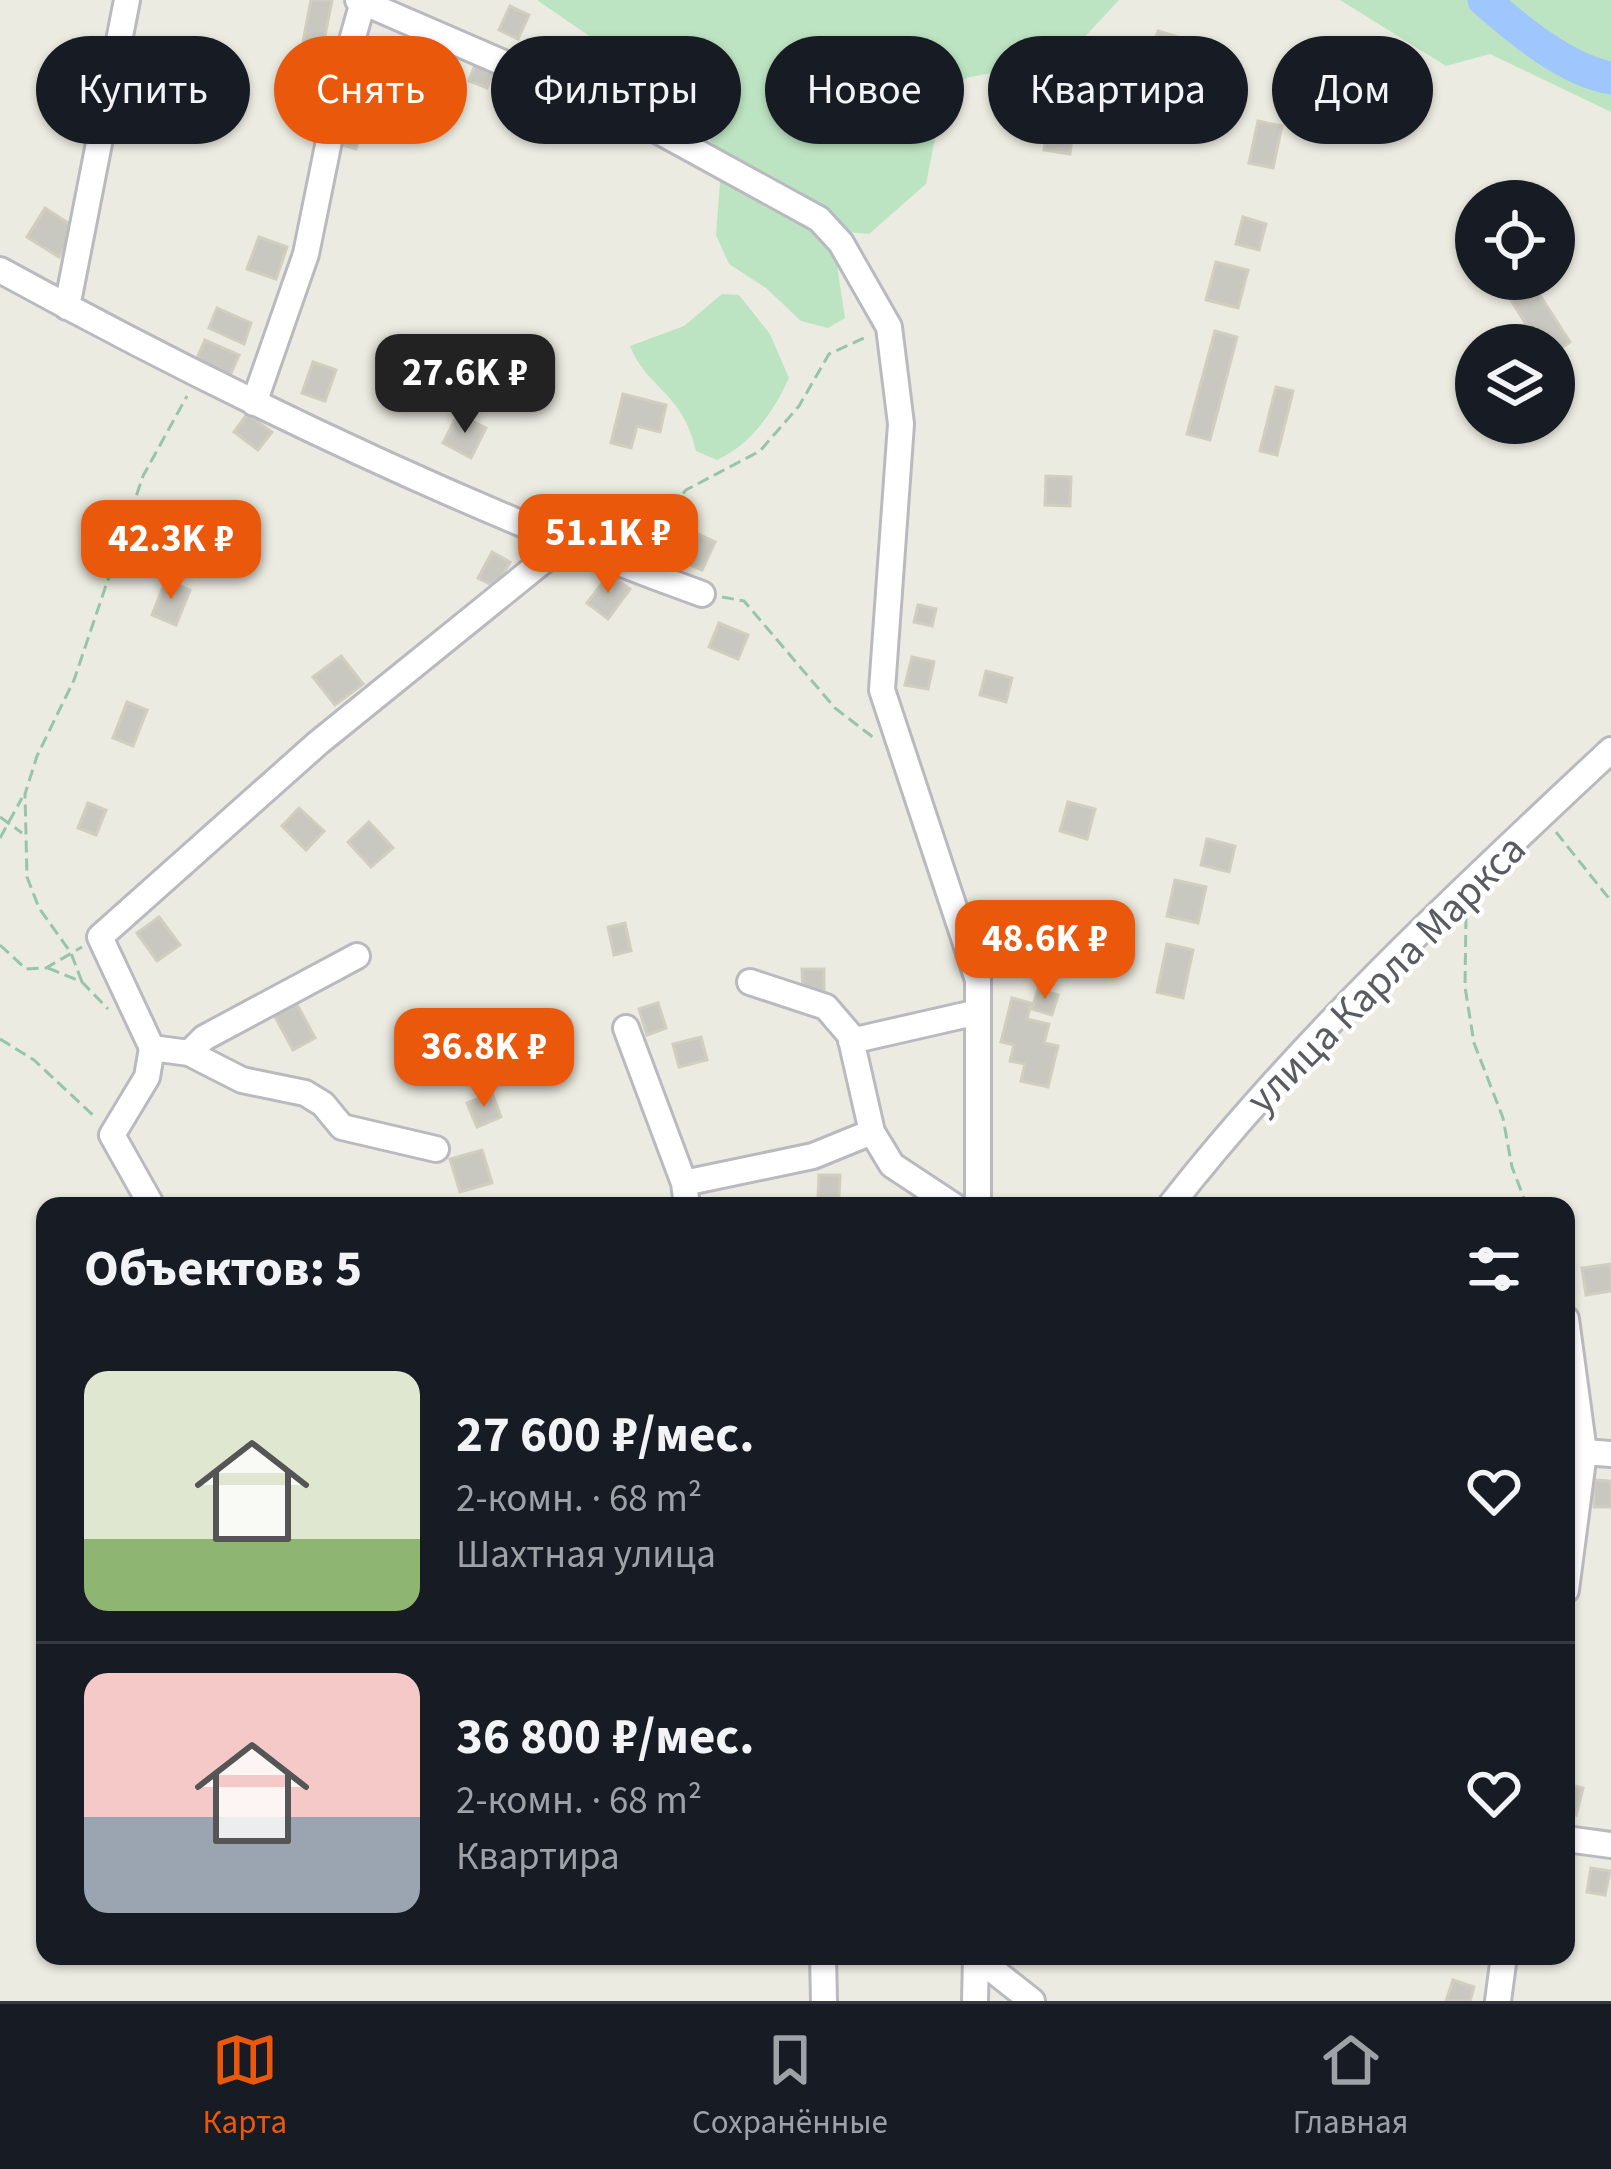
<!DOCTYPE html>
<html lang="ru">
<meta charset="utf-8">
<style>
body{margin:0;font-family:"Source Sans 3",sans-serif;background:#20242c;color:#f1f3f6;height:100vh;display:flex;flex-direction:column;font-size:45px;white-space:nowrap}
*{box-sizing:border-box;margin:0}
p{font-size:39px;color:#9ea1a6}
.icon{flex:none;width:66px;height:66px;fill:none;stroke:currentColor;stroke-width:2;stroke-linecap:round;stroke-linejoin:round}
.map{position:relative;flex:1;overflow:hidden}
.details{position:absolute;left:36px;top:1197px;width:1539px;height:768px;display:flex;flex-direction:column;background:#171b24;border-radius:24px;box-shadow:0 3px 9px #0004}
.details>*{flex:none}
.hud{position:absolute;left:36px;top:36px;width:1539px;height:108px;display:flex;gap:24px}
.buttons{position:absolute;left:1455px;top:180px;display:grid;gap:24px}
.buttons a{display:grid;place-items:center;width:120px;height:120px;border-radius:50%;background:#171b24;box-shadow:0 3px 9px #0004;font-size:60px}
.price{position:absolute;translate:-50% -102px;padding:0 27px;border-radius:24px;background:#ea580c;color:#fff;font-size:39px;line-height:78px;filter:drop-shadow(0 3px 6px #0008)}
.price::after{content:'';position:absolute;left:50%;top:72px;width:36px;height:27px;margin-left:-18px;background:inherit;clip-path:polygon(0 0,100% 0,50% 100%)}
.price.active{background:#222;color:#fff}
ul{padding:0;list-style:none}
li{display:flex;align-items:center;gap:36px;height:300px;padding:0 48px}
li+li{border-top:3px solid #363941}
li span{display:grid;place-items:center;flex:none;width:336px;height:240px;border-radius:24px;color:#555}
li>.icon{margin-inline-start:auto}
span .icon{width:144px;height:144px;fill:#fffc;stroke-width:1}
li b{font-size:51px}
h2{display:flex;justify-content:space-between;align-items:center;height:144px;padding:0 48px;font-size:51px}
.pill{padding:0 42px;border-radius:54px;background:#171b24;box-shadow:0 3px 9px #0004;font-size:42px;line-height:108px}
.pill.active{background:#ea580c;color:#fff}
.tabs{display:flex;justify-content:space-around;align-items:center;height:168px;border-top:3px solid #363941;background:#171b24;font-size:33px;color:#9ea1a6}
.tabs a{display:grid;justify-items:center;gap:6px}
.tabs .active{color:#ea580c}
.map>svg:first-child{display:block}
.green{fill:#bde4c2}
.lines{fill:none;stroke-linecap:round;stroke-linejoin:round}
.river{stroke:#9fc7fe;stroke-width:33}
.building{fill:#c9c8c0;stroke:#d1cebf;stroke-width:3}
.minor-casing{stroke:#b9bac0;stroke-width:30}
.path{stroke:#96c5aa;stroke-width:3;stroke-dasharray:12 6;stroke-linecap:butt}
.minor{stroke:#fff;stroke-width:24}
.labels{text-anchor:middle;stroke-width:9;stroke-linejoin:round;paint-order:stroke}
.street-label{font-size:42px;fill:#595c62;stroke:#fff}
</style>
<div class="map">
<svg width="1611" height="2001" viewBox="0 0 1611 2001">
<rect width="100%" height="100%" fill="#ecebe1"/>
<!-- green -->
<path class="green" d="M537,0H1119L1081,41L1006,70L966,78L942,103L926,184L869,234L848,232L835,252L845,318L828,328L801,321L766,288L729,264L716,235L722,155L672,93Z
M1340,0H1611V112L1490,54L1446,66Z
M722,294L739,295L770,334L789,378C774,411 751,445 717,460L696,451C683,392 647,389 630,346L684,326Z"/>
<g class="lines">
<!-- river -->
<path class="river" d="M1484,0C1518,30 1566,70 1611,78"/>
</g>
<!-- building -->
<path class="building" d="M311,0H332L322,51L302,47Z
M510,6L529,15L518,39L499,30Z
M1158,31L1178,37L1171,60L1151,54Z
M478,57L496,63L487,88L469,81Z
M68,85L91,95L80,123L56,114Z
M161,92L188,104L174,135L147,123Z
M1048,120L1074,123L1070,154L1044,150Z
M1258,121L1282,126L1273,168L1249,163Z
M337,122L362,129L356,149L332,142Z
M45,208L77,229L59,257L27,237Z
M1243,217L1266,224L1259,250L1236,244Z
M259,237L287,247L276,279L247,269Z
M1216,262L1248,270L1238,308L1206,300Z
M1532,283L1570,342L1554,353V345H1539L1509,297Z
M217,308L251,323L244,344L209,328Z
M1215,331L1237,337L1210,440L1187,434Z
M205,340L239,355L228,380L194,365Z
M313,362L336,370L325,401L302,393Z
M1276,387L1293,391L1277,455L1260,451Z
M623,394L666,405L660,432L637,426L631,448L611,443Z
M247,414L272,432L258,450L234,432Z
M458,414L486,428L471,458L443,443Z
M1046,476L1071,477L1070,506L1045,505Z
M692,531L715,542L702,570L679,560Z
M492,552L510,562L496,587L478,578Z
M609,574L630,589L608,619L587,603Z
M166,580L190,590L176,625L152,615Z
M918,605L936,609L932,626L914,622Z
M719,623L748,635L738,659L709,647Z
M341,656L363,684L335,705L313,677Z
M912,657L934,662L928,689L905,685Z
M986,671L1012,678L1006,702L980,695Z
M127,702L147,710L133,746L113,738Z
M1068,802L1095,809L1087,839L1060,831Z
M88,803L106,810L96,835L78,828Z
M299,808L324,831L306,850L282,826Z
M369,822L393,848L371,867L348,842Z
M1207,839L1235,846L1229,872L1201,865Z
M1175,880L1206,887L1198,923L1167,916Z
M159,917L180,945L157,961L137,933Z
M625,923L631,951L614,955L608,927Z
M1167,944L1193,950L1183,998L1157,992Z
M802,969H824V994L803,995Z
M1038,989L1058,995L1052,1015L1032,1009Z
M1012,998L1031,1003L1027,1019L1049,1024L1044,1043L1058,1046L1048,1087L1021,1081L1025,1064L1010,1061L1014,1045L1001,1042Z
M294,999L315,1038L293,1050L272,1011Z
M658,1003L666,1028L647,1035L639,1009Z
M701,1037L707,1060L679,1067L673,1044Z
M492,1093L501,1117L477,1127L467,1103Z
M482,1150L492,1183L460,1192L450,1159Z
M819,1175H840L839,1199L818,1198Z
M1611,1264V1291L1586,1295L1582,1268Z
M1594,1480L1611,1481V1507H1594Z
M1566,1784L1583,1788L1576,1815L1566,1812Z
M1591,1868L1610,1871L1605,1895L1587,1892Z
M1453,1980L1474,1987L1470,2001H1446Z"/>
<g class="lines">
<!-- minor casing -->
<g class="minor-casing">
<path id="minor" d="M358,0L653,128L819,219L841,243L889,327L901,424L882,690L978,980V1206
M0,270C226,394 459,506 702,594
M67,307L127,0
M254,403L306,254L343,72L363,2
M750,982L826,1007L850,1035L872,1132L892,1165L954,1206
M626,1028L684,1183L687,1206
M851,1041L978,1012
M152,1048L189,1053L242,1080L305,1093L323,1104L342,1127L436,1149
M189,1053L204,1038L357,956
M684,1183L813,1156L872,1132
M152,1206L112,1135L147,1077L152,1048L100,937L318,743L564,544
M1170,1206C1298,1042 1459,892 1611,750
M1566,1319L1584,1452L1566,1590
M1584,1452L1611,1454
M1566,1839L1611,1845
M823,1956L824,2001
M975,1956L1032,2001
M975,2001L976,1957
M1498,2001L1504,1956"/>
</g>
<!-- path -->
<path class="path" d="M636,548L686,490L760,451L799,406L829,354L866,337
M722,597L744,601L835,708L874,738
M0,817L22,833
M1556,832L1611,901
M0,838L22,798
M1466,917L1465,987L1474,1043L1503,1118L1512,1167L1527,1206
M0,945L26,969L46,968L82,947
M48,968L82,982L108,1009
M82,982L71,953L39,908L27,877L25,794L37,756L74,680L143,476L187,396
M0,1039L34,1060L96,1118"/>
<!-- minor -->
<use href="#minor" class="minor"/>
</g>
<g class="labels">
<!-- street labels -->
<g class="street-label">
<text transform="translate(1385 973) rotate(-45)" y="15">улица Карла Маркса</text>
</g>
</g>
</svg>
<div class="buttons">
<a><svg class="icon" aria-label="locate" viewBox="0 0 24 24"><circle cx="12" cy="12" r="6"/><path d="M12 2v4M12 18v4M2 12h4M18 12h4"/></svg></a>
<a><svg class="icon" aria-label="layers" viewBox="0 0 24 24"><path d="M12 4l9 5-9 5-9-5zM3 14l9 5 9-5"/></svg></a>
</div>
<b class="price active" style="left:465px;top:436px">27.6K ₽</b>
<b class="price" style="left:608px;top:596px">51.1K ₽</b>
<b class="price" style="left:171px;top:602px">42.3K ₽</b>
<b class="price" style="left:1045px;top:1002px">48.6K ₽</b>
<b class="price" style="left:484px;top:1110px">36.8K ₽</b>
<div class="hud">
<a class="pill">Купить</a>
<a class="pill active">Снять</a>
<a class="pill">Фильтры</a>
<a class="pill">Новое</a>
<a class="pill">Квартира</a>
<a class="pill">Дом</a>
</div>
<section class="details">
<h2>Объектов: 5<svg class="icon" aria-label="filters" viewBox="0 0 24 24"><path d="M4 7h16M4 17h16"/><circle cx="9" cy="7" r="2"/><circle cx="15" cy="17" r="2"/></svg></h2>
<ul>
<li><span style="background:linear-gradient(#dfe7d0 70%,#8fb573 0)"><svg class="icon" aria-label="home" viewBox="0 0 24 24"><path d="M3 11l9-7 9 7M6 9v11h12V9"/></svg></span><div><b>27 600 ₽/мес.</b><p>2-комн. · 68 m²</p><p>Шахтная улица</p></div><svg class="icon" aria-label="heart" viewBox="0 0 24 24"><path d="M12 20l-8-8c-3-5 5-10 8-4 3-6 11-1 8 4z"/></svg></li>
<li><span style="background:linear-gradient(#f6c9c9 60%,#9aa5b1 0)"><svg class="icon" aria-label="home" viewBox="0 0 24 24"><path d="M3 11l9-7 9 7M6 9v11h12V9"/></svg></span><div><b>36 800 ₽/мес.</b><p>2-комн. · 68 m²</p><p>Квартира</p></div><svg class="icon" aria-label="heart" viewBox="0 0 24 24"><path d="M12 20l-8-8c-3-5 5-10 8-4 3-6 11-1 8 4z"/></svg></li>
</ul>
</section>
</div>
<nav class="tabs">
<a class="active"><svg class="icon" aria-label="map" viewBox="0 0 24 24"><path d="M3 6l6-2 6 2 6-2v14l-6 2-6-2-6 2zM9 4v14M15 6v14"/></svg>Карта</a>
<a><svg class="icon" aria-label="saved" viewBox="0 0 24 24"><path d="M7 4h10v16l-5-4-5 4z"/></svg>Сохранённые</a>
<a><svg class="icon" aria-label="home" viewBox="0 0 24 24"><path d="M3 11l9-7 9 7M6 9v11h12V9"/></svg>Главная</a>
</nav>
